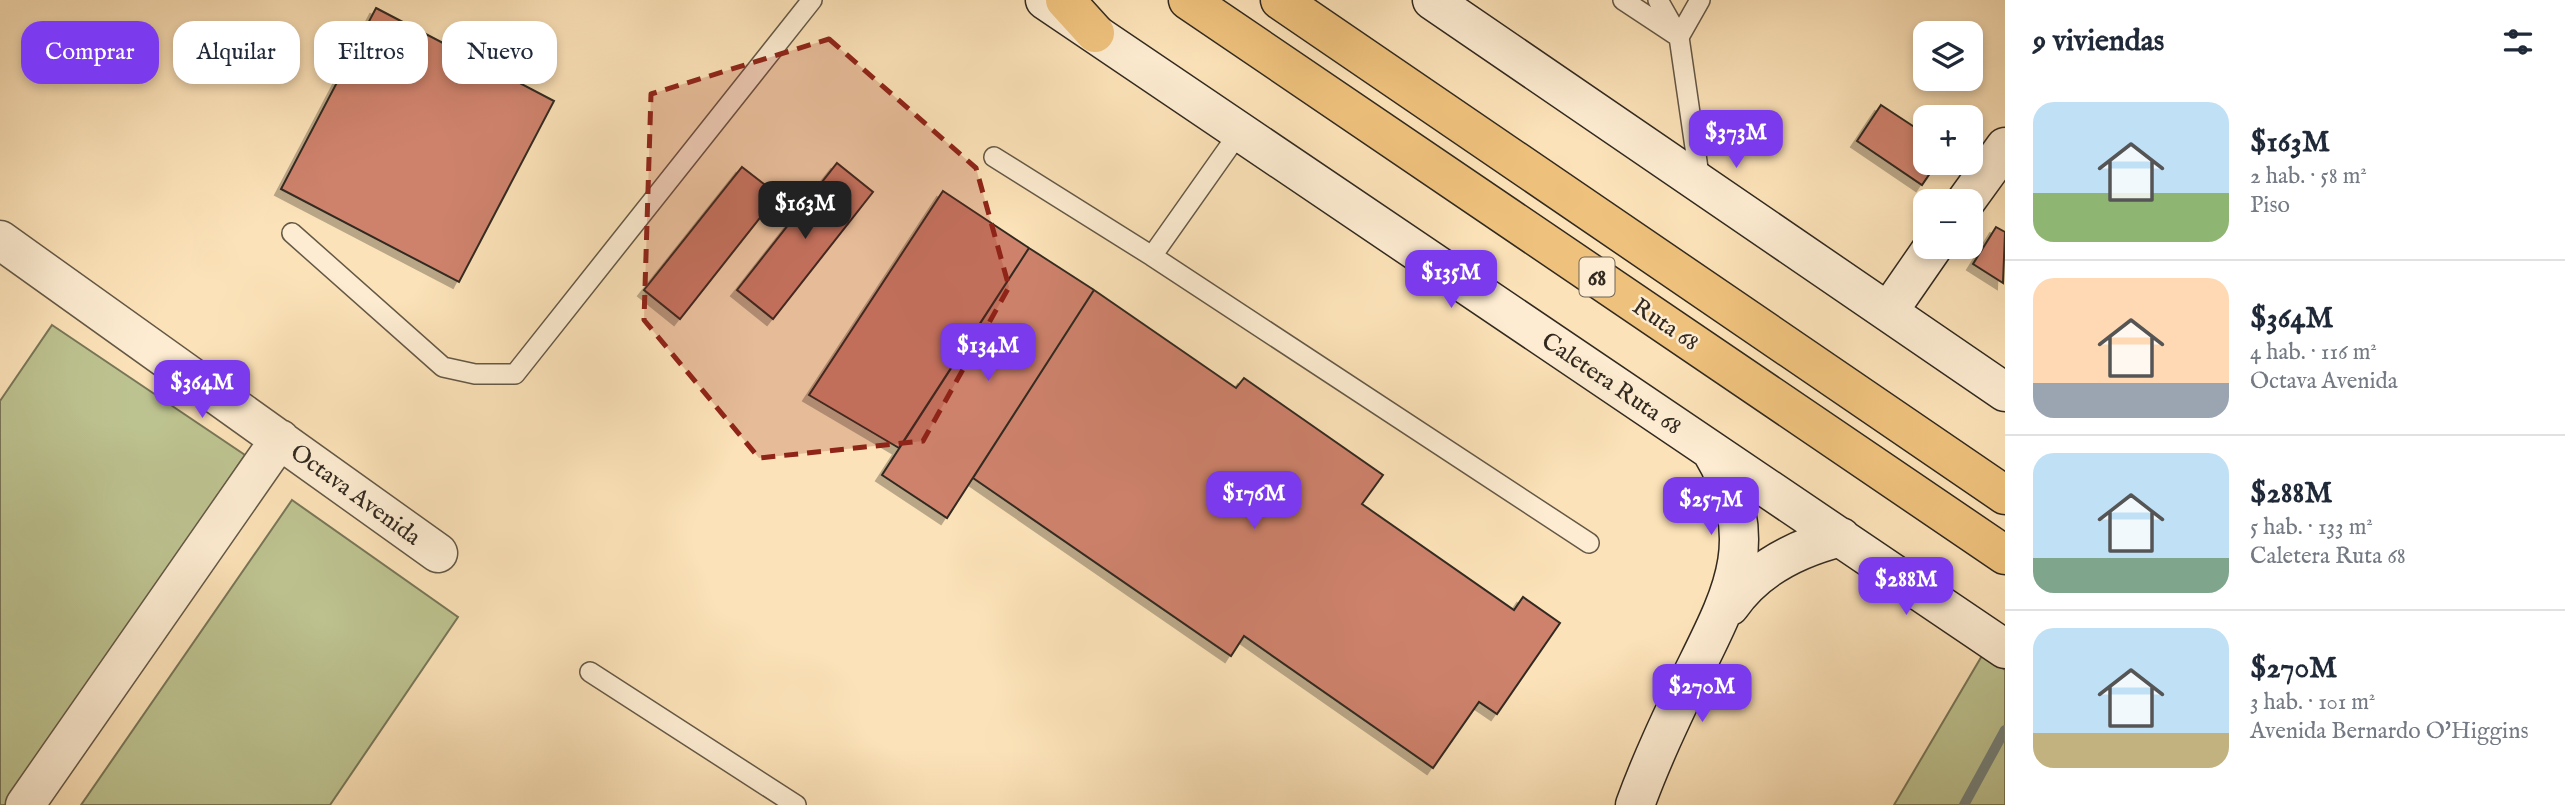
<!DOCTYPE html>
<html lang="es">
<meta charset="utf-8">
<style>
body{margin:0;font-family:"IM FELL English",serif;background:#f6f6f7;color:#1f2937;height:100vh;display:flex;flex-direction:column;font-size:26px;white-space:nowrap}
*{box-sizing:border-box;margin:0}
p{font-size:23px;color:#747a83}
.icon{flex:none;width:38px;height:38px;fill:none;stroke:currentColor;stroke-width:2;stroke-linecap:round;stroke-linejoin:round}
.map{position:relative;flex:1;overflow:hidden}
.panel{display:flex;flex-direction:column;background:#fff;width:560px}
.panel>*{flex:none}
.top-card{position:absolute;left:21px;top:21px;width:665px;height:63px;display:flex;gap:14px}
.controls{position:absolute;left:1913px;top:21px;display:grid;gap:14px}
.controls a{display:grid;place-items:center;width:70px;height:70px;border-radius:14px;background:#fff;box-shadow:0 4px 10px #0003;font-size:35px}
.price{position:absolute;translate:-50% -60px;padding:0 16px;border-radius:14px;background:#7c3aed;color:#fff;font-size:23px;line-height:46px;filter:drop-shadow(0 2px 4px #0008)}
.price::after{content:'';position:absolute;left:50%;top:42px;width:21px;height:16px;margin-left:-10px;background:inherit;clip-path:polygon(0 0,100% 0,50% 100%)}
.price.selected{background:#222;color:#fff}
ul{padding:0;list-style:none}
li{display:flex;align-items:center;gap:21px;height:175px;padding:0 28px}
li+li{border-top:2px solid #e0e1e3}
li span{display:grid;place-items:center;flex:none;width:196px;height:140px;border-radius:21px;color:#555}
li>.icon{margin-inline-start:auto}
span .icon{width:84px;height:84px;fill:#fffc;stroke-width:1}
li b{font-size:30px}
h2{display:flex;justify-content:space-between;align-items:center;height:84px;padding:0 28px;font-size:30px}
.chip{padding:0 24px;border-radius:21px;background:#fff;box-shadow:0 4px 10px #0003;font-size:24px;line-height:63px}
.chip.selected{background:#7c3aed;color:#fff}
main{display:flex;flex:1;min-height:0}
.map>svg:first-child{display:block}
.green{fill:#bdc390;stroke:#787658;stroke-width:2}
.lines{fill:none;stroke-linecap:round;stroke-linejoin:round}
.stream{stroke:#75827b;stroke-width:10}
.building{fill:#ce826c;stroke:#322a20;stroke-width:2;filter:url(#shadow)}
.service-casing{stroke:#645846;stroke-width:22}
.minor-casing{stroke:#645846;stroke-width:41}
.secondary-casing{stroke:#322a20;stroke-width:41}
.motorway-casing{stroke:#322a20;stroke-width:41}
.service{stroke:#fdecd1;stroke-width:19}
.minor{stroke:#fdecd1;stroke-width:38}
.secondary{stroke:#fdecd1;stroke-width:38}
.motorway{stroke:#eec17c;stroke-width:38}
.marked{fill:#8f2418;fill-opacity:0.2;stroke:#8f2418;stroke-width:5;stroke-dasharray:14 9;stroke-linejoin:round}
.labels{text-anchor:middle;stroke-width:5;stroke-linejoin:round;paint-order:stroke}
.shield{fill:#fdecd1;stroke:#6f6455;stroke-width:2}
.shield-label{font-size:23px;font-weight:bold;fill:#322a20}
.street-label{font-size:24px;fill:#322a20;stroke:#fdecd1}
</style>
<main>
<div class="map">
<svg width="2005" height="805" viewBox="0 0 2005 805">
<defs>
<filter id="shadow"><feDropShadow dx="-6" dy="6" stdDeviation="0" flood-color="#0004"/></filter>
</defs>
<rect width="100%" height="100%" fill="#fce2b8"/>
<filter id="stains"><feTurbulence type="fractalNoise" baseFrequency=".00286" numOctaves="4"/><feColorMatrix values="0 0 0 0 .2 0 0 0 0 .09 0 0 0 0 .02 0 0 0 .5 -.17"/></filter>
<radialGradient id="worn" r=".72"><stop offset=".6" stop-color="#630" stop-opacity="0"/><stop offset="1" stop-color="#630" stop-opacity=".3"/></radialGradient>
<!-- green -->
<path class="green" d="M52,325L245,455L9,805H0V401Z
M292,500L458,617L330,805H81Z
M1983,654L2005,670V805H1894Z"/>
<g class="lines">
<!-- stream -->
<path class="stream" d="M1964,805L2005,730"/>
</g>
<!-- building -->
<path class="building" d="M376,8L554,101L459,282L281,189Z
M1881,105L1925,134V163H1937L1922,185L1857,141Z
M837,163L873,192L773,319L737,290Z
M742,167L778,195L680,319L644,290Z
M943,191L1029,248L899,448L809,395Z
M1996,227L2005,232L2003,283L1973,264Z
M1029,248L1094,290L947,518L882,475Z
M1094,290L1236,388L1244,378L1383,475L1362,504L1514,610L1523,597L1560,623L1497,714L1479,702L1433,768L1244,636L1231,656L973,478Z"/>
<g class="lines">
<!-- service casing -->
<g class="service-casing">
<path id="service" d="M1623,0L1679,37L1700,0
M1658,0L1679,37L1700,182
M994,157L1152,256L1241,130
M292,233L443,367L475,374H515L812,0
M1152,256L1589,543
M590,672L796,805"/>
</g>
<!-- minor casing -->
<g class="minor-casing">
<path id="minor" d="M0,240L438,553
M25,805L280,439"/>
</g>
<!-- secondary casing -->
<g class="secondary-casing">
<path id="secondary" d="M1045,0L2005,649
M1432,0L2005,392
M1966,201L2005,147
M1888,312L1933,247
M1730,606C1756,568 1797,548 1841,537
M1635,805C1651,761 1671,719 1691,677C1732,594 1764,540 1712,452"/>
</g>
<!-- motorway casing -->
<g class="motorway-casing">
<path id="motorway" d="M1065,0L1095,33
M1188,0L2005,555
M1280,0L2005,495"/>
</g>
<!-- service -->
<use href="#service" class="service"/>
<!-- minor -->
<use href="#minor" class="minor"/>
<!-- secondary -->
<use href="#secondary" class="secondary"/>
<!-- motorway -->
<use href="#motorway" class="motorway"/>
</g>
<!-- marked area -->
<path class="marked" d="M829,39L976,168L1009,287L923,441L759,458L644,320L651,94Z"/>
<g class="labels">
<!-- shield labels -->
<rect class="shield" x="1579.5" y="257.5" width="35" height="39" rx="5"/>
<g class="shield-label">
<text x="1597" y="285">68</text>
</g>
<!-- street labels -->
<g class="street-label">
<text transform="translate(1666 324) rotate(34)" y="8">Ruta 68</text>
<text transform="translate(1612 383) rotate(34)" y="8">Caletera Ruta 68</text>
<text transform="translate(356 494) rotate(36)" y="8">Octava Avenida</text>
</g>
</g>
<rect width="100%" height="100%" filter="url(#stains)"/>
<rect width="100%" height="100%" fill="url(#worn)"/>
</svg>
<div class="controls">
<a><svg class="icon" aria-label="layers" viewBox="0 0 24 24"><path d="M12 4l9 5-9 5-9-5zM3 14l9 5 9-5"/></svg></a>
<a>+</a>
<a>−</a>
</div>
<b class="price" style="left:1736px;top:170px">$373M</b>
<b class="price selected" style="left:805px;top:241px">$163M</b>
<b class="price" style="left:1451px;top:310px">$135M</b>
<b class="price" style="left:988px;top:383px">$134M</b>
<b class="price" style="left:202px;top:420px">$364M</b>
<b class="price" style="left:1254px;top:531px">$176M</b>
<b class="price" style="left:1711px;top:537px">$257M</b>
<b class="price" style="left:1906px;top:617px">$288M</b>
<b class="price" style="left:1702px;top:724px">$270M</b>
<div class="top-card">
<a class="chip selected">Comprar</a>
<a class="chip">Alquilar</a>
<a class="chip">Filtros</a>
<a class="chip">Nuevo</a>
</div>
</div>
<section class="panel">
<h2>9 viviendas<svg class="icon" aria-label="filters" viewBox="0 0 24 24"><path d="M4 7h16M4 17h16"/><circle cx="9" cy="7" r="2"/><circle cx="15" cy="17" r="2"/></svg></h2>
<ul>
<li><span style="background:linear-gradient(#bfe0f5 65%,#8fb573 0)"><svg class="icon" aria-label="home" viewBox="0 0 24 24"><path d="M3 11l9-7 9 7M6 9v11h12V9"/></svg></span><div><b>$163M</b><p>2 hab. · 58 m²</p><p>Piso</p></div></li>
<li><span style="background:linear-gradient(#ffd9b3 75%,#9aa5b1 0)"><svg class="icon" aria-label="home" viewBox="0 0 24 24"><path d="M3 11l9-7 9 7M6 9v11h12V9"/></svg></span><div><b>$364M</b><p>4 hab. · 116 m²</p><p>Octava Avenida</p></div></li>
<li><span style="background:linear-gradient(#bfe0f5 75%,#7fa58c 0)"><svg class="icon" aria-label="home" viewBox="0 0 24 24"><path d="M3 11l9-7 9 7M6 9v11h12V9"/></svg></span><div><b>$288M</b><p>5 hab. · 133 m²</p><p>Caletera Ruta 68</p></div></li>
<li><span style="background:linear-gradient(#bfe0f5 75%,#c2b280 0)"><svg class="icon" aria-label="home" viewBox="0 0 24 24"><path d="M3 11l9-7 9 7M6 9v11h12V9"/></svg></span><div><b>$270M</b><p>3 hab. · 101 m²</p><p>Avenida Bernardo O'Higgins</p></div></li>
</ul>
</section>
</main>
